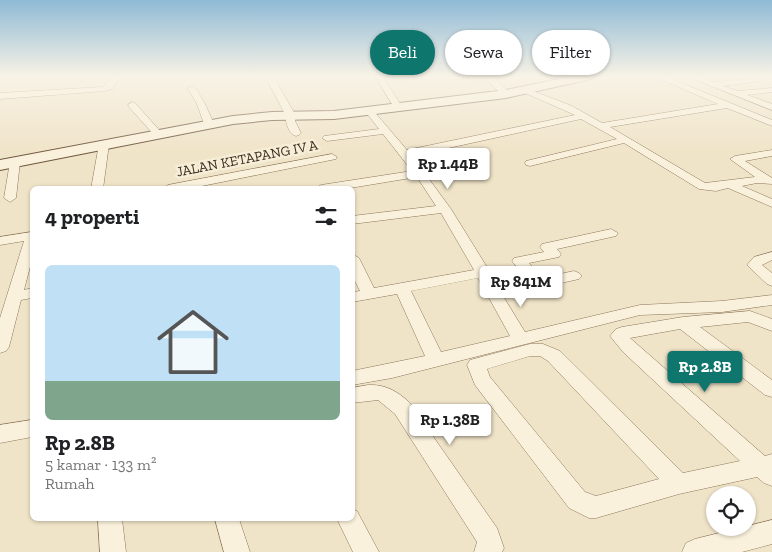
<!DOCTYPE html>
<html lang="id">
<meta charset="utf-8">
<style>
body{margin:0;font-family:"Zilla Slab",serif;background:#f2f2f2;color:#202124;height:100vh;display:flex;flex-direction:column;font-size:19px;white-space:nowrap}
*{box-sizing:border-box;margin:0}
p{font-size:16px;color:#757577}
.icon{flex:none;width:28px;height:28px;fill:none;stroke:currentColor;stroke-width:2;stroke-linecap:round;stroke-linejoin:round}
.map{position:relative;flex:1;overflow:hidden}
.sheet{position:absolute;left:30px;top:186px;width:325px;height:335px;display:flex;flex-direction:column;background:#fff;border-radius:8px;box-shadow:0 1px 4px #0004}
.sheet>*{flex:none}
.guide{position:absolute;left:370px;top:30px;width:326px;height:45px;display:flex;gap:10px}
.controls{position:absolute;left:706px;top:486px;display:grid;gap:10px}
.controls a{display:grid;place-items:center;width:50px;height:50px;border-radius:50%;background:#fff;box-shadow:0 1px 4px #0004;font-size:25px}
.price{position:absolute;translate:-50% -42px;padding:0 11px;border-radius:5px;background:#fff;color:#222;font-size:16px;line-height:32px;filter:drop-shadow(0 1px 2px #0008)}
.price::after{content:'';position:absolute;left:50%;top:30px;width:15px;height:11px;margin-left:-8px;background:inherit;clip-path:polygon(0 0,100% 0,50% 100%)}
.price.current{background:#0f766e;color:#fff}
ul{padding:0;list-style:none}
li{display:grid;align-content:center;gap:10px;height:265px;padding:0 15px}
li span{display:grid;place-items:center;height:155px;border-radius:8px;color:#555}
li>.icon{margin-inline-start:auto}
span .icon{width:90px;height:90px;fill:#fffc;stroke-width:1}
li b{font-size:21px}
h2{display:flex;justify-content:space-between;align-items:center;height:60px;padding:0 15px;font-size:21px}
.tag{padding:0 18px;border-radius:22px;background:#fff;box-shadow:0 1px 4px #0004;font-size:18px;line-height:45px}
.tag.current{background:#0f766e;color:#fff}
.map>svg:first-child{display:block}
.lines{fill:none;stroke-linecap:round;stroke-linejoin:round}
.street-casing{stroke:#8d765c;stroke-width:1}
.secondary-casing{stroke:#6f573f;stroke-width:2}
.street{fill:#faf1dc;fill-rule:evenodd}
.secondary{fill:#faf1dc;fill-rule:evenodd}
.labels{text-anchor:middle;stroke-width:5;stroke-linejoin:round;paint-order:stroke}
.far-street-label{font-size:14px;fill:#3d2e20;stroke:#f7eed8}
</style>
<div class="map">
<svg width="772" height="552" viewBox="0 0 772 552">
<rect width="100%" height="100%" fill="#f0e4c8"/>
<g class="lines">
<!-- street casing -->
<g class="street-casing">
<path id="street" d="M0,76H22L18,78L0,79Z
M112,76H120L112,89L105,91L0,99V93L103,87Z
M265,76H273L296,116L295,121L301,133L299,135L296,136C289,134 285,123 286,116Z
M375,76H383L402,107L401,109H395Z
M483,76H492L509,92V96H503Z
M653,76H664L772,120V126L727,108L610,127L705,183L755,177L730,159L735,156L772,150V156L745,161L772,178V184L757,183L742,186L772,199V207L728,188L716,191L699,189L624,143L530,166L526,165L525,163L526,161L617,139L581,119L412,156L451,209L490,272L516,266L512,261L514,258L544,252L540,247L542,244L611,229L618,233L616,236L557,249L561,254L559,257L529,263L533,268L531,271L494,280L498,287L574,271L579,273L582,276L579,279L503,296L525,332L640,305L722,301L772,295V305L722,312L640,315L392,378L352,385V371L425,356L397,294L352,302V292L360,291L352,275V254L359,258L374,288L474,270L441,213L352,224V216L436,206L417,177L344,189H315L321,185L412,171L383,134L327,141L322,138L324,136L379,129L365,111L369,108L372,109L407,150L575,115L525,93V89H528L572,106L602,123L718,104ZM478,278L510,336L441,352L411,291Z
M686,76H697L714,82L758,78V82H755L723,86L738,91L772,88V92L747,95L772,104V110Z
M189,87H195L205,104L214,124L212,126H206L204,124L197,104L188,89Z
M132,102L135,103L161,132V136H155L129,107L128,105Z
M104,141L109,144L103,189H91L99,144Z
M332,154L337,157L336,159L187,189H162L168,185Z
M15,159L20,162L16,198L10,202L4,198L10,162Z
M32,232V259L24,290L32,288V298L21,300L9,347L6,351L0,353V318L24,241L0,245V237Z
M772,252V260L762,265L772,273V286L767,284L747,265L754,257Z
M750,311L772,319V331L748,322L700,327L772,380V397L765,395L680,329L630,338L765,456L772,454V486L764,483L757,477L679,494L596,518H589L569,508L475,385L467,365L470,360L530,344H543L560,351L683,473L740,461L623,352L610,336L616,329L622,327L683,317ZM530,356H540L548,361L659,479L596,496L585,492L490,377L487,369Z
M368,385C385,384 397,391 409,402L497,528L504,548L502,552H474L477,542L395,414L378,400L352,403V388Z
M32,420V437L0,443V425Z
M352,509L357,511L379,552H353L337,519H352Z
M98,519H122L126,552H100Z
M215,519H239L250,552H224Z
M772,520V544L742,552H682L686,543L695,539Z"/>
</g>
<!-- secondary casing -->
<g class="secondary-casing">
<path id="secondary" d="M574,76H597L591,79L506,98L334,119L272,120L233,124L0,170V160L233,116L272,112L334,111L506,90Z"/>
</g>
<!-- street -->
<use href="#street" class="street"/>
<!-- secondary -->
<use href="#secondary" class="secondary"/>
</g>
<!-- sky -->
<linearGradient id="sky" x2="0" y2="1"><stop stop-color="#8fbad6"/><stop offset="0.5" stop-color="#f8f3e6"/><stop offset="1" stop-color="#f8f3e6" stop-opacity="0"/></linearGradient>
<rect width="772" height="153" fill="url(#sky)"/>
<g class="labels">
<!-- far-street labels -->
<g class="far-street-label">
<text transform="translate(247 158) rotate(-11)" y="5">JALAN KETAPANG IV A</text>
</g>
</g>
</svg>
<div class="controls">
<a><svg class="icon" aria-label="locate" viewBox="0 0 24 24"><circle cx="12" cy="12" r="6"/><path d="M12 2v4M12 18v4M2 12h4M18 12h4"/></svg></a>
</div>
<b class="price" style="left:448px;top:190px">Rp 1.44B</b>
<b class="price" style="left:521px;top:308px">Rp 841M</b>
<b class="price current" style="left:705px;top:393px">Rp 2.8B</b>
<b class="price" style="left:450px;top:446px">Rp 1.38B</b>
<div class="guide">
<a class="tag current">Beli</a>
<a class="tag">Sewa</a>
<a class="tag">Filter</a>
</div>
<section class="sheet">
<h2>4 properti<svg class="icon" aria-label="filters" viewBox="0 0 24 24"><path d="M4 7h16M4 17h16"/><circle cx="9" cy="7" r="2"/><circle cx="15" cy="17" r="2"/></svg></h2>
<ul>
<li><span style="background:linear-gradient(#bfe0f5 75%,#7fa58c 0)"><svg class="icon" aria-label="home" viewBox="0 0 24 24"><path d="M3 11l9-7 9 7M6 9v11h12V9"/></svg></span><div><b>Rp 2.8B</b><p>5 kamar · 133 m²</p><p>Rumah</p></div></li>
</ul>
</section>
</div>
